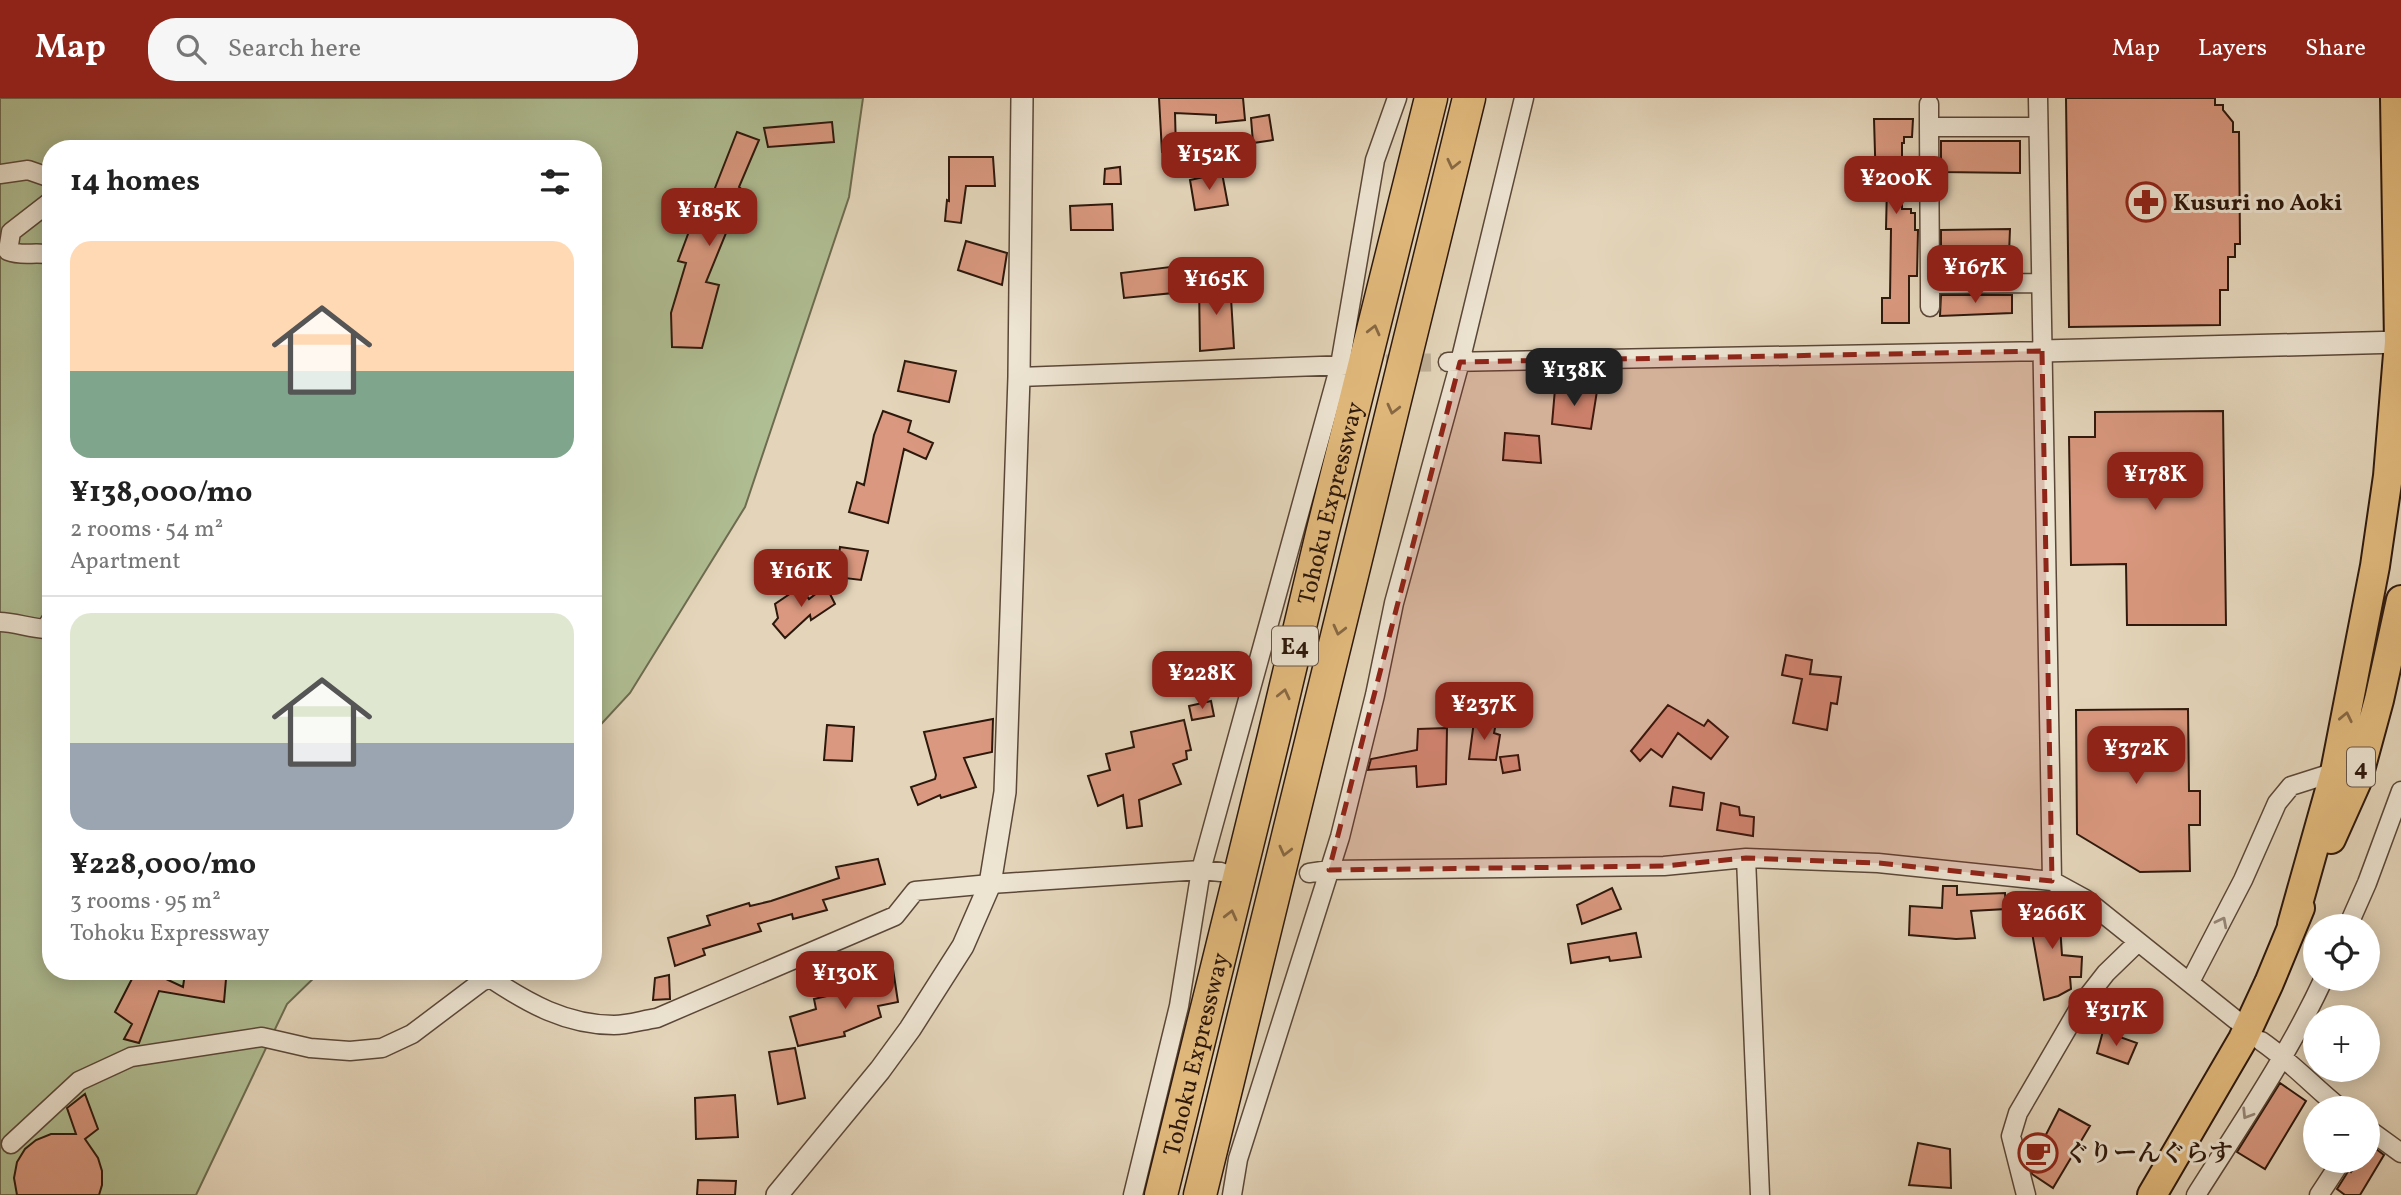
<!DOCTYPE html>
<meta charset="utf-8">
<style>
body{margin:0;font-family:Vollkorn,"Noto Serif JP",serif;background:#f6f6f6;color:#222;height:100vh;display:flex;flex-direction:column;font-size:26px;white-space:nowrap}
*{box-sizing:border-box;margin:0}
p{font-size:23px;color:#767676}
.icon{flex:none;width:38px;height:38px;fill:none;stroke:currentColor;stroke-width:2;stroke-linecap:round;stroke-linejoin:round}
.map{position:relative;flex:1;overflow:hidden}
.sheet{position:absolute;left:42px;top:42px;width:560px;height:840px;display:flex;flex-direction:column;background:#fff;border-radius:28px;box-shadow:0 4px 18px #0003}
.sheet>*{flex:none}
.buttons{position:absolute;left:2303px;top:816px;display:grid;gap:14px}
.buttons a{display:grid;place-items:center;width:77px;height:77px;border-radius:50%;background:#fff;box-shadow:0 4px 18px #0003;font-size:35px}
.price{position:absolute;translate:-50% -60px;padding:0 16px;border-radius:14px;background:#8f2418;color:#fff;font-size:23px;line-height:46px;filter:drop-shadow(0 2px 4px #0008)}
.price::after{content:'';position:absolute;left:50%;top:42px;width:21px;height:16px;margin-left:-10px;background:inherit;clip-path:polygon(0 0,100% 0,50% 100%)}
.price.current{background:#222;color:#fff}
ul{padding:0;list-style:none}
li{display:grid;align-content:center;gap:14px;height:371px;padding:0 28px}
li+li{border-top:2px solid #e0e0e0}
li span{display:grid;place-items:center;height:217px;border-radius:21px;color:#555}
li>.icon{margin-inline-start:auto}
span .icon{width:126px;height:126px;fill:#fffc;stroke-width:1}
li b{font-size:30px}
h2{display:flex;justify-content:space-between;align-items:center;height:84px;padding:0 28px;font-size:30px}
header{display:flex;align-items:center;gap:42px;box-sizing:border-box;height:98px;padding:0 35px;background:#8f2418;color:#fff}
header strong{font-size:33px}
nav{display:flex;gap:38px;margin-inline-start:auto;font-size:24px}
.search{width:490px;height:63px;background:#f6f6f6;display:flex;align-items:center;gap:18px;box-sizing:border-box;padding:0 24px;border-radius:28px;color:#767676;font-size:26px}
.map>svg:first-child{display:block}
.green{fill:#b0be93;stroke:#6e6b50;stroke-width:2}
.building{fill:#d9987f;stroke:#2d180c;stroke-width:2}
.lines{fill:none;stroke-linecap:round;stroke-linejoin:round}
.minor-tunnel{stroke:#bfaf97;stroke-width:18;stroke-dasharray:18 9;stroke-linecap:butt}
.minor-casing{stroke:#5b4738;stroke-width:21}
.tertiary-casing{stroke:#5b4738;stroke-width:24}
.trunk-casing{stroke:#2d180c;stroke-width:32}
.motorway-casing{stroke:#2d180c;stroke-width:35}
.minor{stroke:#ede4d2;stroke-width:18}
.tertiary{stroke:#ede4d2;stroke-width:21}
.trunk{stroke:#e2ba7d;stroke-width:28}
.motorway{stroke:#e2ba7d;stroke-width:32}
.oneway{stroke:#886944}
.oneway2{stroke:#978879}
.marked{fill:#8f2418;fill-opacity:0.2;stroke:#8f2418;stroke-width:5;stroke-dasharray:14 9;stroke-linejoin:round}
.labels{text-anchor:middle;stroke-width:6;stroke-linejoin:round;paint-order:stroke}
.shield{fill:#ede4d2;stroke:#675547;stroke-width:2}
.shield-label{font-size:23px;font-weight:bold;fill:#2d180c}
.poi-label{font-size:24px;font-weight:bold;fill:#2d180c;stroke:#ede4d2;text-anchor:start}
.street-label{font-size:24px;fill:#2d180c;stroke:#ede4d2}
</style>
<header>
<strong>Map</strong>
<div class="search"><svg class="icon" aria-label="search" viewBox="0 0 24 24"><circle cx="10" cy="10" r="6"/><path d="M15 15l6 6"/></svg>Search here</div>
<nav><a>Map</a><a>Layers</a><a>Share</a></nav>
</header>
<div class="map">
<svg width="2401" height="1097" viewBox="0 0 2401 1097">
<rect width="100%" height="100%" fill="#e4d5ba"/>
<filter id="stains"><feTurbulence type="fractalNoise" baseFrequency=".00286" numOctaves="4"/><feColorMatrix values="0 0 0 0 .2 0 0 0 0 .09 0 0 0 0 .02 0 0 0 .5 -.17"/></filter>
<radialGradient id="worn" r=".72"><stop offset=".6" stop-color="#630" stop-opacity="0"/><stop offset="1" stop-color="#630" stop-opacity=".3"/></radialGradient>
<!-- green -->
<path class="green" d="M0,0H863L849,99L745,409L630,595L593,635V51H51V873H321L287,906L196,1097H0Z"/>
<!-- building -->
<path class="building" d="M1159,0H1243L1245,22L1216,25V17L1175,15L1176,53L1162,54Z
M2066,0H2215V7H2223V12L2233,24V34H2239L2240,146H2235V159H2228V192H2220V227L2069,229Z
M1269,17L1273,42L1253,45L1251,20Z
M1874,21H1913L1912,39H1904V45H1902V111H1911V115H1915V132H1918L1917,178H1909V225H1882V200H1890L1891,131H1886L1887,88L1876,89Z
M832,24L834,44L768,49L764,30Z
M737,34L759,42L739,89L751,99L745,116L735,113L706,184L719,187L702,250L672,249L671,215L686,165L678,163L694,120L702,123Z
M1941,43H2020V75L1941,74Z
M949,59H993L995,88H966L961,125L945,123L947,102L949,103Z
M1120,69L1121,86H1104L1105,71Z
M1222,75L1228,107L1195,112L1190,82Z
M1112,106L1113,132H1071L1070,108Z
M2010,131L2009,156H1941V132Z
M966,143L1007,155L1002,187L958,172Z
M1170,169L1173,195L1124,200L1121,175Z
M1230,183L1234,250L1200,253L1199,186Z
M1941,197H2012V215L1940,218Z
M905,263L956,273L949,304L898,293Z
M1555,291L1597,293L1591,331L1552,326Z
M883,313L911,323L908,334L933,345L926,361L904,351L888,425L849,414L857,384L864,387L874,337Z
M2223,313L2226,527H2127L2126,466L2071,467L2069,339H2095V314Z
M1505,335L1539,338L1541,365L1503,362Z
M840,449L868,453L861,482L836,479Z
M826,488L835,506L811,522L810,517L785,540L773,526L778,520L775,506L800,489L809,501Z
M1786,557L1812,562L1810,576L1841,579L1837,606L1831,605L1827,632L1793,625L1802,581L1782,577Z
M1211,603L1214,618L1192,622L1189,608Z
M1668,607L1704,628L1708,622L1728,639L1711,661L1678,635L1662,659L1651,651L1640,663L1631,653Z
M2188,611L2189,693H2200V727H2189L2190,773L2140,774L2077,736L2076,612Z
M993,621L992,654L964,660L976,689L941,700L940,697L918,707L911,689L935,681L936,677L924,634Z
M1184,622L1191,652L1186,653L1187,661L1173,666L1181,686L1139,702L1142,728L1127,730L1123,697L1098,708L1088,678L1110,672L1106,656L1134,649L1131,634Z
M1474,623L1496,625L1494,635L1500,637L1496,662L1469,661Z
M827,627L854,629L852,663L824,662Z
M1447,630L1446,686L1417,689L1416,668L1368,672L1371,661L1417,652L1418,631Z
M1518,657L1520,672L1503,675L1500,659Z
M1673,689L1704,695L1702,712L1670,708Z
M1721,705L1739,709L1740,717L1754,719L1753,738L1717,732Z
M878,761L885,786L823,802L827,812L793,821L792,816L758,826L761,833L703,851L705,857L675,868L668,840L710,827L707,818L749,805L750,808L771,803L839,780L836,769Z
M1943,788H1957V797L2005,795L2006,811L1971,813L1975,840L1956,841L1909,837L1910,808L1942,810Z
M1612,790L1621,811L1582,826L1577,807Z
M2034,800L2052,802L2053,812L2059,813L2062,857L2082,859L2081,879H2070L2071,891L2058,898L2044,902L2031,829Z
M1636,835L1641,859L1610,863L1609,859L1571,865L1568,846Z
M893,871L898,904L878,908L881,919L844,934L845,938L798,948L790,919L816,911L814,901L878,886L875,876Z
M136,873H149L183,889L185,875L226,881L224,904L159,893L139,945L124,941L132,926L115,914Z
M669,877L670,901L653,902L655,880Z
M2103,933L2137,945L2128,966L2097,955Z
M795,950L805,1000L778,1006L769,954Z
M2280,985L2306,1003L2265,1071L2237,1054Z
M85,996L98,1031L85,1041L98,1060L102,1073V1087L99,1097H17L14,1080L17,1064L25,1051L36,1042L51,1036H76L67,1010Z
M735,997L738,1039L696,1041L695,1000Z
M2059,1011L2090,1028L2053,1090L2032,1076L2030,1068Z
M1918,1045L1950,1051L1951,1090L1909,1087Z
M2368,1045L2384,1057L2360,1097H2345L2337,1091L2349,1072L2351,1074L2360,1062H2368Z
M698,1082L736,1083L735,1097H697Z"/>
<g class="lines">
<!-- minor-tunnel -->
<path class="minor-tunnel" d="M1359,266L1448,264"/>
<!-- minor casing -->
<g class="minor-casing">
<path id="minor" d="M2038,0L2052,783
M1929,6V29
M2038,29H1929L1930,186L2041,185
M0,76L28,72L51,80
M51,103L11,134L8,153C23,159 36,153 51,157
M1930,209V186
M1448,264L2042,253
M1019,279L1348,267
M0,524C13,524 30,530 45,531L51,522
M1746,760L1760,1097
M1309,775L1329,772L1664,768L1746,760L1878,765L2052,783L2085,801L2236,922
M2348,828L2367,785L2401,693
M2190,884L2243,782L2277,705L2291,688L2335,674
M2261,943C2290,963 2313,988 2340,1010
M2368,1031L2401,1055
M11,1046L79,983L131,959L262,939L310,950L350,953L382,950L412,936L481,884L490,880C528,905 566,927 614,927C628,927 643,922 657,920L895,818L915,793L990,786L1201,772L1221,774
M1133,1097L1179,908L1201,772L1340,267L1375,62L1397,0
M1232,1097L1238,1061L1340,739L1375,597L1394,505L1460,264L1524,0
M2026,1097L2011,1038L2018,1015L2081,907L2106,875L2137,845
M2196,1097C2241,1026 2289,956 2324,880
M2319,1097L2342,1062"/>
</g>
<!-- tertiary casing -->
<g class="tertiary-casing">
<path id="tertiary" d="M2042,253L2401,244
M777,1097L880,972L910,931L963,848L990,786L1005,694L1019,279L1022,0"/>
</g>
<!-- trunk casing -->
<g class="trunk-casing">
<path id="trunk" d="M2331,741L2357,683L2379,602L2401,502
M2292,827L2335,674L2375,468L2388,378L2399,244L2395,0
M2152,1097L2243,941L2269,885L2300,810"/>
</g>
<!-- motorway casing -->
<g class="motorway-casing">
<g id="motorway">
<path id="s1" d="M1161,1097L1274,638L1322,436L1431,0"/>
<path d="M1200,1097L1469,0"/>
</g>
</g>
<!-- minor -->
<use href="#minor" class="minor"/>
<!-- tertiary -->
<use href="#tertiary" class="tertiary"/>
<!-- trunk -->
<use href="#trunk" class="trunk"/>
<!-- motorway -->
<use href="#motorway" class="motorway"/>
</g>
<!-- one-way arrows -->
<defs><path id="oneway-chevron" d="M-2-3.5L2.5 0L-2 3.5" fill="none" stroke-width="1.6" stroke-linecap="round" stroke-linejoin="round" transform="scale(1.75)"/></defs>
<g class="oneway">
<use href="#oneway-chevron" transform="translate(1453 66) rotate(103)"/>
<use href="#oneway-chevron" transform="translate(1374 232) rotate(-76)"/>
<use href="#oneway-chevron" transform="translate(1393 311) rotate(104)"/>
<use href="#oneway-chevron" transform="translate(1339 532) rotate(104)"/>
<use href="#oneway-chevron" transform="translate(1284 596) rotate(-77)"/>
<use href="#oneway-chevron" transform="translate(2346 619) rotate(-78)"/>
<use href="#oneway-chevron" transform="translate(1285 753) rotate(104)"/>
<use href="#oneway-chevron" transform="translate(1231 817) rotate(-76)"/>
</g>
<g class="oneway2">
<use href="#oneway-chevron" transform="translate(2222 824) rotate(-63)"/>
<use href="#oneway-chevron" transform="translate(2247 1016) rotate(122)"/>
</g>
<!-- marked area -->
<path class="marked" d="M2042,253L2052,783L1878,765L1746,760L1664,768L1329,772L1460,264Z"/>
<!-- icons -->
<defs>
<g id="pharmacy-ring" transform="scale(2.0125)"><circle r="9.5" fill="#ede4d2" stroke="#8f2418" stroke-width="1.5"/><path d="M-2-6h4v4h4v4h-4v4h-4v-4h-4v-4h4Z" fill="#8f2418"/></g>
<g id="cafe-ring" transform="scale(2.0125)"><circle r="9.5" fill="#ede4d2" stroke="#8f2418" stroke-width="1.5"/><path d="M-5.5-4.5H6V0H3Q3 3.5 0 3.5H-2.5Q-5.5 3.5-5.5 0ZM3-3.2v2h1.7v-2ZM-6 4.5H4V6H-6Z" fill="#8f2418"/></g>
</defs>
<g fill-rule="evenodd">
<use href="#pharmacy-ring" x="2146" y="104"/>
<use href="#cafe-ring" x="2038" y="1055"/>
</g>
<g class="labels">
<!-- shield labels -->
<g class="shield">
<rect x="1272" y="528.5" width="46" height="39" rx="5"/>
<rect x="2347" y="649.5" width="28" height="39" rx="5"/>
</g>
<g class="shield-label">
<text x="1295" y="556">E4</text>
<text x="2361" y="677">4</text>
</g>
<!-- poi labels -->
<g class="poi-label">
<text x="2173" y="112">Kusuri no Aoki</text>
<text x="2065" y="1063">ぐりーんぐらす</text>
</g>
<!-- street labels -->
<g class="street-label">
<text dy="8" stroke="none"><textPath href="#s1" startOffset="712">Tohoku Expressway</textPath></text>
<text dy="8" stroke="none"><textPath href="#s1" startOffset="145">Tohoku Expressway</textPath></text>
</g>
</g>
<rect width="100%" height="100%" filter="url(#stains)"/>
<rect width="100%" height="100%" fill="url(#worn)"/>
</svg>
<div class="buttons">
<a><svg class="icon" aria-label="locate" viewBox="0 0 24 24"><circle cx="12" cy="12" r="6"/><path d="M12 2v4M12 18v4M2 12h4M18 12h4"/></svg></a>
<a>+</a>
<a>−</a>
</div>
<b class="price" style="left:1209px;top:94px">¥152K</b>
<b class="price" style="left:1896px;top:118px">¥200K</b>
<b class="price" style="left:709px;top:150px">¥185K</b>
<b class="price" style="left:1975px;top:207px">¥167K</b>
<b class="price" style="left:1216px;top:219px">¥165K</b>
<b class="price current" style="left:1574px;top:310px">¥138K</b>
<b class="price" style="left:2155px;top:414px">¥178K</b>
<b class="price" style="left:801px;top:511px">¥161K</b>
<b class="price" style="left:1202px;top:613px">¥228K</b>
<b class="price" style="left:1484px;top:644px">¥237K</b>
<b class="price" style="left:2136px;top:688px">¥372K</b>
<b class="price" style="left:2052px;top:853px">¥266K</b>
<b class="price" style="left:845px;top:913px">¥130K</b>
<b class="price" style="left:2116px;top:950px">¥317K</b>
<section class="sheet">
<h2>14 homes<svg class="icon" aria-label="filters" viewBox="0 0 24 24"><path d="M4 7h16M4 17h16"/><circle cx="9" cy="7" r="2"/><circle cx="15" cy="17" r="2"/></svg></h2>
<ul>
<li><span style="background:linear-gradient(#ffd9b3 60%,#7fa58c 0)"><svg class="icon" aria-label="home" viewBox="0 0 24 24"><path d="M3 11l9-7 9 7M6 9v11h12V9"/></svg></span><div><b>¥138,000/mo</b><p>2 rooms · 54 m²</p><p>Apartment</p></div></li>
<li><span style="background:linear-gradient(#dfe7d0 60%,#9aa5b1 0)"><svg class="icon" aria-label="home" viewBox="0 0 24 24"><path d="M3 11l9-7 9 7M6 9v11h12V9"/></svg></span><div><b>¥228,000/mo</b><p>3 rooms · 95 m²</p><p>Tohoku Expressway</p></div></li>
</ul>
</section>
</div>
